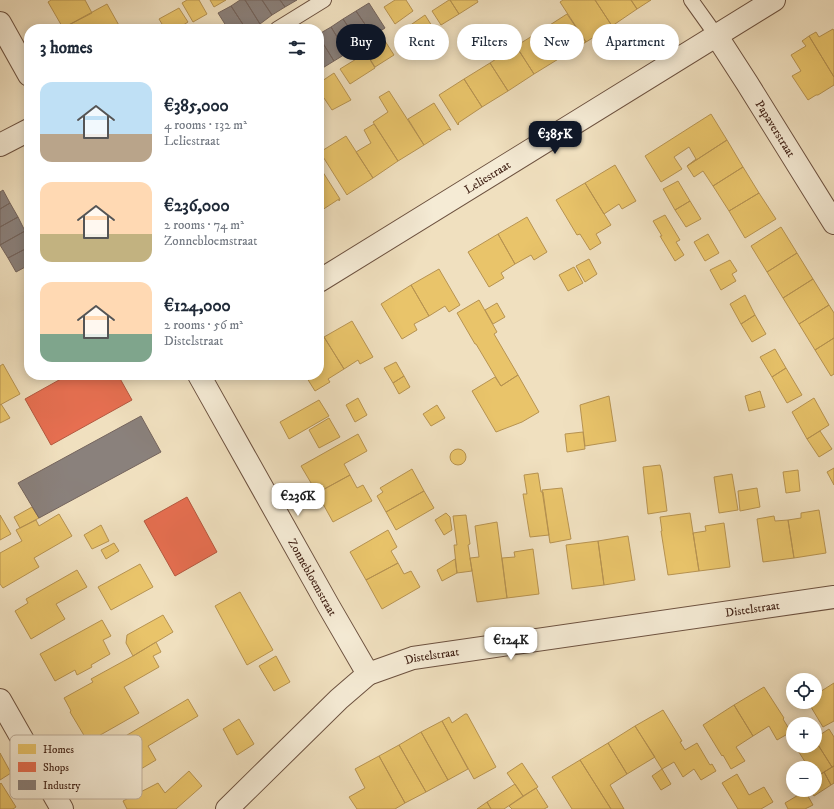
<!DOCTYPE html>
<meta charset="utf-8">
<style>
body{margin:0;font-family:"IM FELL DW Pica",serif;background:#f6f6f7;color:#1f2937;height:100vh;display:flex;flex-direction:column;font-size:15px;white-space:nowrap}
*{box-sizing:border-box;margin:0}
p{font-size:13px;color:#747a83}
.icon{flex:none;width:22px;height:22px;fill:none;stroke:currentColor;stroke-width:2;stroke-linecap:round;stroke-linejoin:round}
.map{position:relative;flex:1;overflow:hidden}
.sheet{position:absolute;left:24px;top:24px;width:300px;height:356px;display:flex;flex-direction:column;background:#fff;border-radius:16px;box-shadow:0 2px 10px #0003}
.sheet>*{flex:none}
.banner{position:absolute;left:336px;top:24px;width:380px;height:36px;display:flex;gap:8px}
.tools{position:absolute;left:786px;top:673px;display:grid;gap:8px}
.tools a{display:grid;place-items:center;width:36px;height:36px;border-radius:50%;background:#fff;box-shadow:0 2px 10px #0003;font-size:20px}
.price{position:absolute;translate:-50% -34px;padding:0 9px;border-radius:8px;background:#fff;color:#222;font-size:13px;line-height:26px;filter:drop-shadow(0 1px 2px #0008)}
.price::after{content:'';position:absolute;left:50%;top:24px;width:12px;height:9px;margin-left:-6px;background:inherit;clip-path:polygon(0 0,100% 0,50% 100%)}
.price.active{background:#111827;color:#fff}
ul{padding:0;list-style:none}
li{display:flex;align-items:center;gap:12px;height:100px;padding:0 16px}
li span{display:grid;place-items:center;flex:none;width:112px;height:80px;border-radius:12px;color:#555}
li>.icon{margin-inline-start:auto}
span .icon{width:48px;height:48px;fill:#fffc;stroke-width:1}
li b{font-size:17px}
h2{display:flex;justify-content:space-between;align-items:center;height:48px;padding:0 16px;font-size:17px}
.tag{padding:0 14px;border-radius:18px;background:#fff;box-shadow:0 2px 10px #0003;font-size:14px;line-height:36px}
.tag.active{background:#111827;color:#fff}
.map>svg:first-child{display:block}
.homes{fill:#e9c46a;stroke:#b79351}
.shops{fill:#e76f51;stroke:#b5583f}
.industry{fill:#8a817c;stroke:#74645d}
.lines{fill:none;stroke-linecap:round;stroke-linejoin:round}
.lane-casing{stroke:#6d5240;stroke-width:16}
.street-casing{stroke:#6d5240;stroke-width:24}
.lane{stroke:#f5ebd5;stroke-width:14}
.street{stroke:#f5ebd5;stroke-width:22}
.labels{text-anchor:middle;stroke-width:4;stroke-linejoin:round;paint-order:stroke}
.street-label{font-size:12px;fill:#412216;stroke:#f5ebd5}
.key{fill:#f5ebd5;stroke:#bfaf9c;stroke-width:1}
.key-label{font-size:11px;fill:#412216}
</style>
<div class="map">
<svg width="834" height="809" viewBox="0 0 834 809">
<rect width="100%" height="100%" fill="#f0e0bf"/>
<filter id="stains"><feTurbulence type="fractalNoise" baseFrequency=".005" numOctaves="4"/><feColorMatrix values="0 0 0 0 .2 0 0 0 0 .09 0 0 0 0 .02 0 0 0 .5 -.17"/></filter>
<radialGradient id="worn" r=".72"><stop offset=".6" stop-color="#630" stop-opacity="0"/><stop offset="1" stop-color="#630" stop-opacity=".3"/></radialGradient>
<!-- homes -->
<path class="homes" d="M51,0H85L92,13L63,28L48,2Z
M187,0H199L207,14L193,22L182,3Z
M210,0H226L214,7Z
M395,0H406L413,11L395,24L384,7Z
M449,0H450L459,14L441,25L432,11Z
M450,0H477L478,2L459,14Z
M563,0H595L612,26L586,42L560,2Z
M595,0H631L637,9L612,26Z
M631,0H651L637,9Z
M107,4L121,29H64L63,28Z
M179,8L188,22L177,29H165L159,19Z
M567,14L586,42L560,58L542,30Z
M425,15L444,45L429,55L419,39L408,47L399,33Z
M833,29L834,31V77L809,36L816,32L819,37Z
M542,30L560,58L534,74L516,46Z
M809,36L834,77V85L818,95H816L808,100L792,76L801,71L791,55L806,46L802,41Z
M385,41L394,55L375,67L366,53Z
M516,46L534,74L508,91L490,63Z
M366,53L375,68L350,84L340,69Z
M490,63L508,91L482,107L464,79Z
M334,73L351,100L332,110L324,98L322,99L319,94V83Z
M464,79L482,107L458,123L459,124L458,125L439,95Z
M389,91L424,145L398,161L373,122L388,112L379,97Z
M434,103L451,130H450L449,129L424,145L408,119Z
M711,114L727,140L687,166L696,159L689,147L674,157L682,169L661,182L645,156Z
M374,124L398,161L373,178L356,152L371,143L364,130Z
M346,136L373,178L348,194L347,195L320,152Z
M727,140L743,167L713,186L703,171L694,177L687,166Z
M615,165L636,201L622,209L619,204L604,214L585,183Z
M319,166L340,199L339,201V199L319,212Z
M743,167L759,193L729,211L713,186Z
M678,181L690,201L675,210L663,189Z
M585,183L611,225L596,234L601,243L590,250L580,234L577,235L556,200Z
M759,193L776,219L745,238L729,211Z
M690,201L701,219L686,227L675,210Z
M665,215L680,240L676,242L684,255L675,261L660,236H662L653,221Z
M527,217L547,252L534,260L531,255L515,264L498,234Z
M781,227L797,253L767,272L751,246Z
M498,234L515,264L501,273L504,278L489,287L468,252Z
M708,234L719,253L705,261L694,242Z
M797,253L813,279L783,298L767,272Z
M589,259L597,274L585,282L576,266Z
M730,260L737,271L732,274L736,281L721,290L710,270Z
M574,267L583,283L568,291L559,275Z
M439,269L460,305L449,312L445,306L429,316L411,285Z
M813,279L829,305L799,324L783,298Z
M411,285L429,316L414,324L417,330L402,339L381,304Z
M745,295L755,315L741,324L730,304Z
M479,300L497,332L494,334L518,375L501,386L476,344H475L457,313Z
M497,303L505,317L493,324L485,310Z
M829,305L834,313V338L815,350L799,324Z
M755,315L766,334L752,342L741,324Z
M352,321L373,357L360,364L358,360L344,369L324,337Z
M324,337L344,369L328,379L330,382L315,391L305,375H319V340Z
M834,338V374L831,376L815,350Z
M775,349L786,368L772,377L760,357Z
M396,362L404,376L393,383L384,368Z
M3,364L20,394L0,405V366Z
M786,368L802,395L787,403L772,377Z
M518,375L539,412L522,422L496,432L472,391L495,377L501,386Z
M404,376L410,387L399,394L393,383Z
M760,391L765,407L749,411L745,396Z
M609,396L616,441L585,446L580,405Z
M358,398L367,415L355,422L346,405Z
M814,398L829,425L807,439L792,412Z
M319,400L329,416L289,439L280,422Z
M1,404L10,418L0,423V405Z
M437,405L445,418L431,426L423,414Z
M329,418L340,437L319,448L309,430Z
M820,431L832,449L819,457L807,439Z
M583,432L585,449L567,452L565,434Z
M358,434L367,451L344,464L350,475L317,493L301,466Z
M450 457a8 8 0 1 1 16 0a8 8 0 1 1-16 0Z
M660,465L662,472L667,511L648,514L643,467Z
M834,468V485L827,472Z
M412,469L424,491L386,512L377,496L383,492L380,488Z
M798,470L800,491L786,493L783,472Z
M538,473L541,492H543L549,535L530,537L523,494H527L524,475Z
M732,474L738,510L719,513L714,477Z
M350,475L357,488L363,485L372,501L333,522L317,493Z
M562,488L571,539L550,543L542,490Z
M757,488L760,507L740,511L738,491Z
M424,491L434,508L396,530L386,512Z
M32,507L39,518L20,528L14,517Z
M819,510L826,553L794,558L788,520L801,518V513Z
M446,513L450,517L452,530L444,535L435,520Z
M690,513L699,571L668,575L661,531H662L660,517Z
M59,514L72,536L34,558L39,567L3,588L0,584V553L22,541L16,530L36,520L39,526Z
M0,515L11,534L0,540Z
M466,515L470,544L468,545L472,571L457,573L454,545H457L453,516Z
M774,516L775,521L788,520L794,558L763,562L757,519Z
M497,522L507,598L477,602L470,558L479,557L475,526Z
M724,523L730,567L699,571L693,533L706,531L705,526Z
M101,525L109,541L92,549L84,535Z
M388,530L397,547L391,551L398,563L366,580L350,552Z
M628,536L635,580L604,585L598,541Z
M598,541L604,585L572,589L566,545Z
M114,543L119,551L106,559L101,550Z
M533,549L539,594L507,598L502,558L515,557L514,552Z
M455,559L457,573L442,581L437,570Z
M398,563L404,574L411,571L420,587L382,609L366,580Z
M140,564L153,587L111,610L98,587Z
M77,570L87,587L56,604L65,619L31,639L15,611L28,603L26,599Z
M240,592L273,650L247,665L215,606Z
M163,615L173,632L133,656L126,643L127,635Z
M102,620L111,636L103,640L110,654L91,665L92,667L77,675L75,670L55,681L40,654Z
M156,642L161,652L153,656L159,667L124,687L139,713L88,742L70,712L71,711L64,698L93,682L91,679L133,656Z
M276,656L290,682L274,691L259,666Z
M834,683V721L823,727L808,702H815V695Z
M764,687L784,718L783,719L791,732L777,740L769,726L753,736L734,705Z
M188,699L198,716L148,746L156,760L114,785L110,778L106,777L102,770L103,767L99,759L120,747L117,741Z
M734,705L753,736L736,747L745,761L731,769L723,755L722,756L703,725Z
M663,710L682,741L680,742L685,750L697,743L710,765L712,764L716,771L701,780L694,769L683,777L674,762L662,769L635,726Z
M465,714H467L496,767L474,779L442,721L449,717L452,723Z
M239,719L254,744L237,755L223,729Z
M442,721L468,769L448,780L421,732Z
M635,726L655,757L627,774L608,743Z
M829,729L834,737V766L832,767L815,740V738Z
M421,732L448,780L426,792L399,745Z
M815,740L832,767L815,778V768H809L795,746H815Z
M608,743L627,774L610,785L624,809H611L580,760Z
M399,745L426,792L405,803L379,756Z
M0,753L11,773L0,780Z
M379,756L405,803L395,809H357L349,797L365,788L355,769Z
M580,760L611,809H572L552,777Z
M522,763L538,787L523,796L507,773Z
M834,766V783L831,785L824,772Z
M662,769L671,784L661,790L652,776Z
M189,771L202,786L176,809H127L123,801L158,783L165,793Z
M824,772L831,785L814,796L810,790H815V778Z
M737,774L749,795L764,787L773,802L761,809H738L722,783Z
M1,783L16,807L13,809H0V784Z
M515,784L523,796L504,809H491L487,802Z
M536,788L548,807L544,809H512L509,806Z
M805,791L813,805L805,809H788L785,803Z
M487,802L491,809H477Z"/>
<!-- shops -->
<path class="shops" d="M68,375H118L132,400L51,445L25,399Z
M187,497L217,552L175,576L144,521Z"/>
<!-- industry -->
<path class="industry" d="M240,0H245L260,24L251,29H246L231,6Z
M245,0H262L272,15L260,24Z
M262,0H280L285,7L272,15Z
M280,0H297L285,7Z
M369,3L385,28L373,36L356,11Z
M231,6L246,29H228L218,13Z
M356,11L373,36L360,44L343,19Z
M343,19L360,44L347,53L331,27Z
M331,27L347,53L334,61L319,37V34Z
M319,37L334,61L321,69L319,65Z
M3,190L10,203L0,209V192Z
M10,203L18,217L0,227V209Z
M18,217L25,231L0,245V227Z
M25,231L29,237V247L8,258L0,245Z
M29,247V265L16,272L8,258Z
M141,416L161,452L39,518L18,483Z"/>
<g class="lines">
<!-- lane casing -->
<g class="lane-casing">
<path id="lane" d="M691,0L716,35
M277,29L324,0"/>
</g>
<!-- street casing -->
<g class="street-casing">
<g id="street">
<path d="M0,23L29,75"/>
<path id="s1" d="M716,35L747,83L834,223"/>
<path d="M0,145L29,130"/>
<path id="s2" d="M319,281L774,0"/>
<path id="s3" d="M199,375L328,605L368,674"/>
<path d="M0,700L62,809"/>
<path id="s4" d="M227,809L339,699L368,674L413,658L834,597"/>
</g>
</g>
<!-- lane -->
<use href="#lane" class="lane"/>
<!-- street -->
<use href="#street" class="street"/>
</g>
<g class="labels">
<!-- street labels -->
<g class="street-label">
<text dy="4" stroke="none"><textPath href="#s1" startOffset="111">Papaverstraat</textPath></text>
<text dy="4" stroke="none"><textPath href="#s2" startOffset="198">Leliestraat</textPath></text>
<text dy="4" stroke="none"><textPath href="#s3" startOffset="232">Zonnebloemstraat</textPath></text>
<text dy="4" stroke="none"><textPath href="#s4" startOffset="586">Distelstraat</textPath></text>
<text dy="4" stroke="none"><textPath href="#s4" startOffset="262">Distelstraat</textPath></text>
</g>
</g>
<!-- legend -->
<rect x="10" y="735" width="132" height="64" rx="6" class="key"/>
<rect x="18" y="744" width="18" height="10" fill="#e9c46a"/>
<rect x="18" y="762" width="18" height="10" fill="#e76f51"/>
<rect x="18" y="780" width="18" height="10" fill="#8a817c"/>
<g class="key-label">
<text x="43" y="753">Homes</text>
<text x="43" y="771">Shops</text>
<text x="43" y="789">Industry</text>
</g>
<rect width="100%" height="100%" filter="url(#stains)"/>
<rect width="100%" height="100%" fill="url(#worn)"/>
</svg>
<div class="tools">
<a><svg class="icon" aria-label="locate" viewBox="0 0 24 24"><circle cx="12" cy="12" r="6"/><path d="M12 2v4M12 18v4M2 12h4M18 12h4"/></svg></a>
<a>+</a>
<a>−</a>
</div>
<b class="price active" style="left:555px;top:155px">€385K</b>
<b class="price" style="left:298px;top:517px">€236K</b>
<b class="price" style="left:511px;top:661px">€124K</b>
<div class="banner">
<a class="tag active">Buy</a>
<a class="tag">Rent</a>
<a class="tag">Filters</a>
<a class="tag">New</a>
<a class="tag">Apartment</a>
</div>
<section class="sheet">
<h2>3 homes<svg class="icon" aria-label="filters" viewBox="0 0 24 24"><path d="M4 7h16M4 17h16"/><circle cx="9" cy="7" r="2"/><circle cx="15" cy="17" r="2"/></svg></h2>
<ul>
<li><span style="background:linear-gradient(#bfe0f5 65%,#b9a48a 0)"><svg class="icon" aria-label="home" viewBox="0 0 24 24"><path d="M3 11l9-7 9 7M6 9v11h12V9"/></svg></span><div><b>€385,000</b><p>4 rooms · 132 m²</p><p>Leliestraat</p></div></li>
<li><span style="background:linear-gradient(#ffd9b3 65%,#c2b280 0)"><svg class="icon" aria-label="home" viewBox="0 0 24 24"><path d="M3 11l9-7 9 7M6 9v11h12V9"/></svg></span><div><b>€236,000</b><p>2 rooms · 74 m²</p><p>Zonnebloemstraat</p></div></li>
<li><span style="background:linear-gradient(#ffd9b3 65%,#7fa58c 0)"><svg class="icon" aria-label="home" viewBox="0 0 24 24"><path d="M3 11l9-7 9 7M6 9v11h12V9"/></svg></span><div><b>€124,000</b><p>2 rooms · 56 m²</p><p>Distelstraat</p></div></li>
</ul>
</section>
</div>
